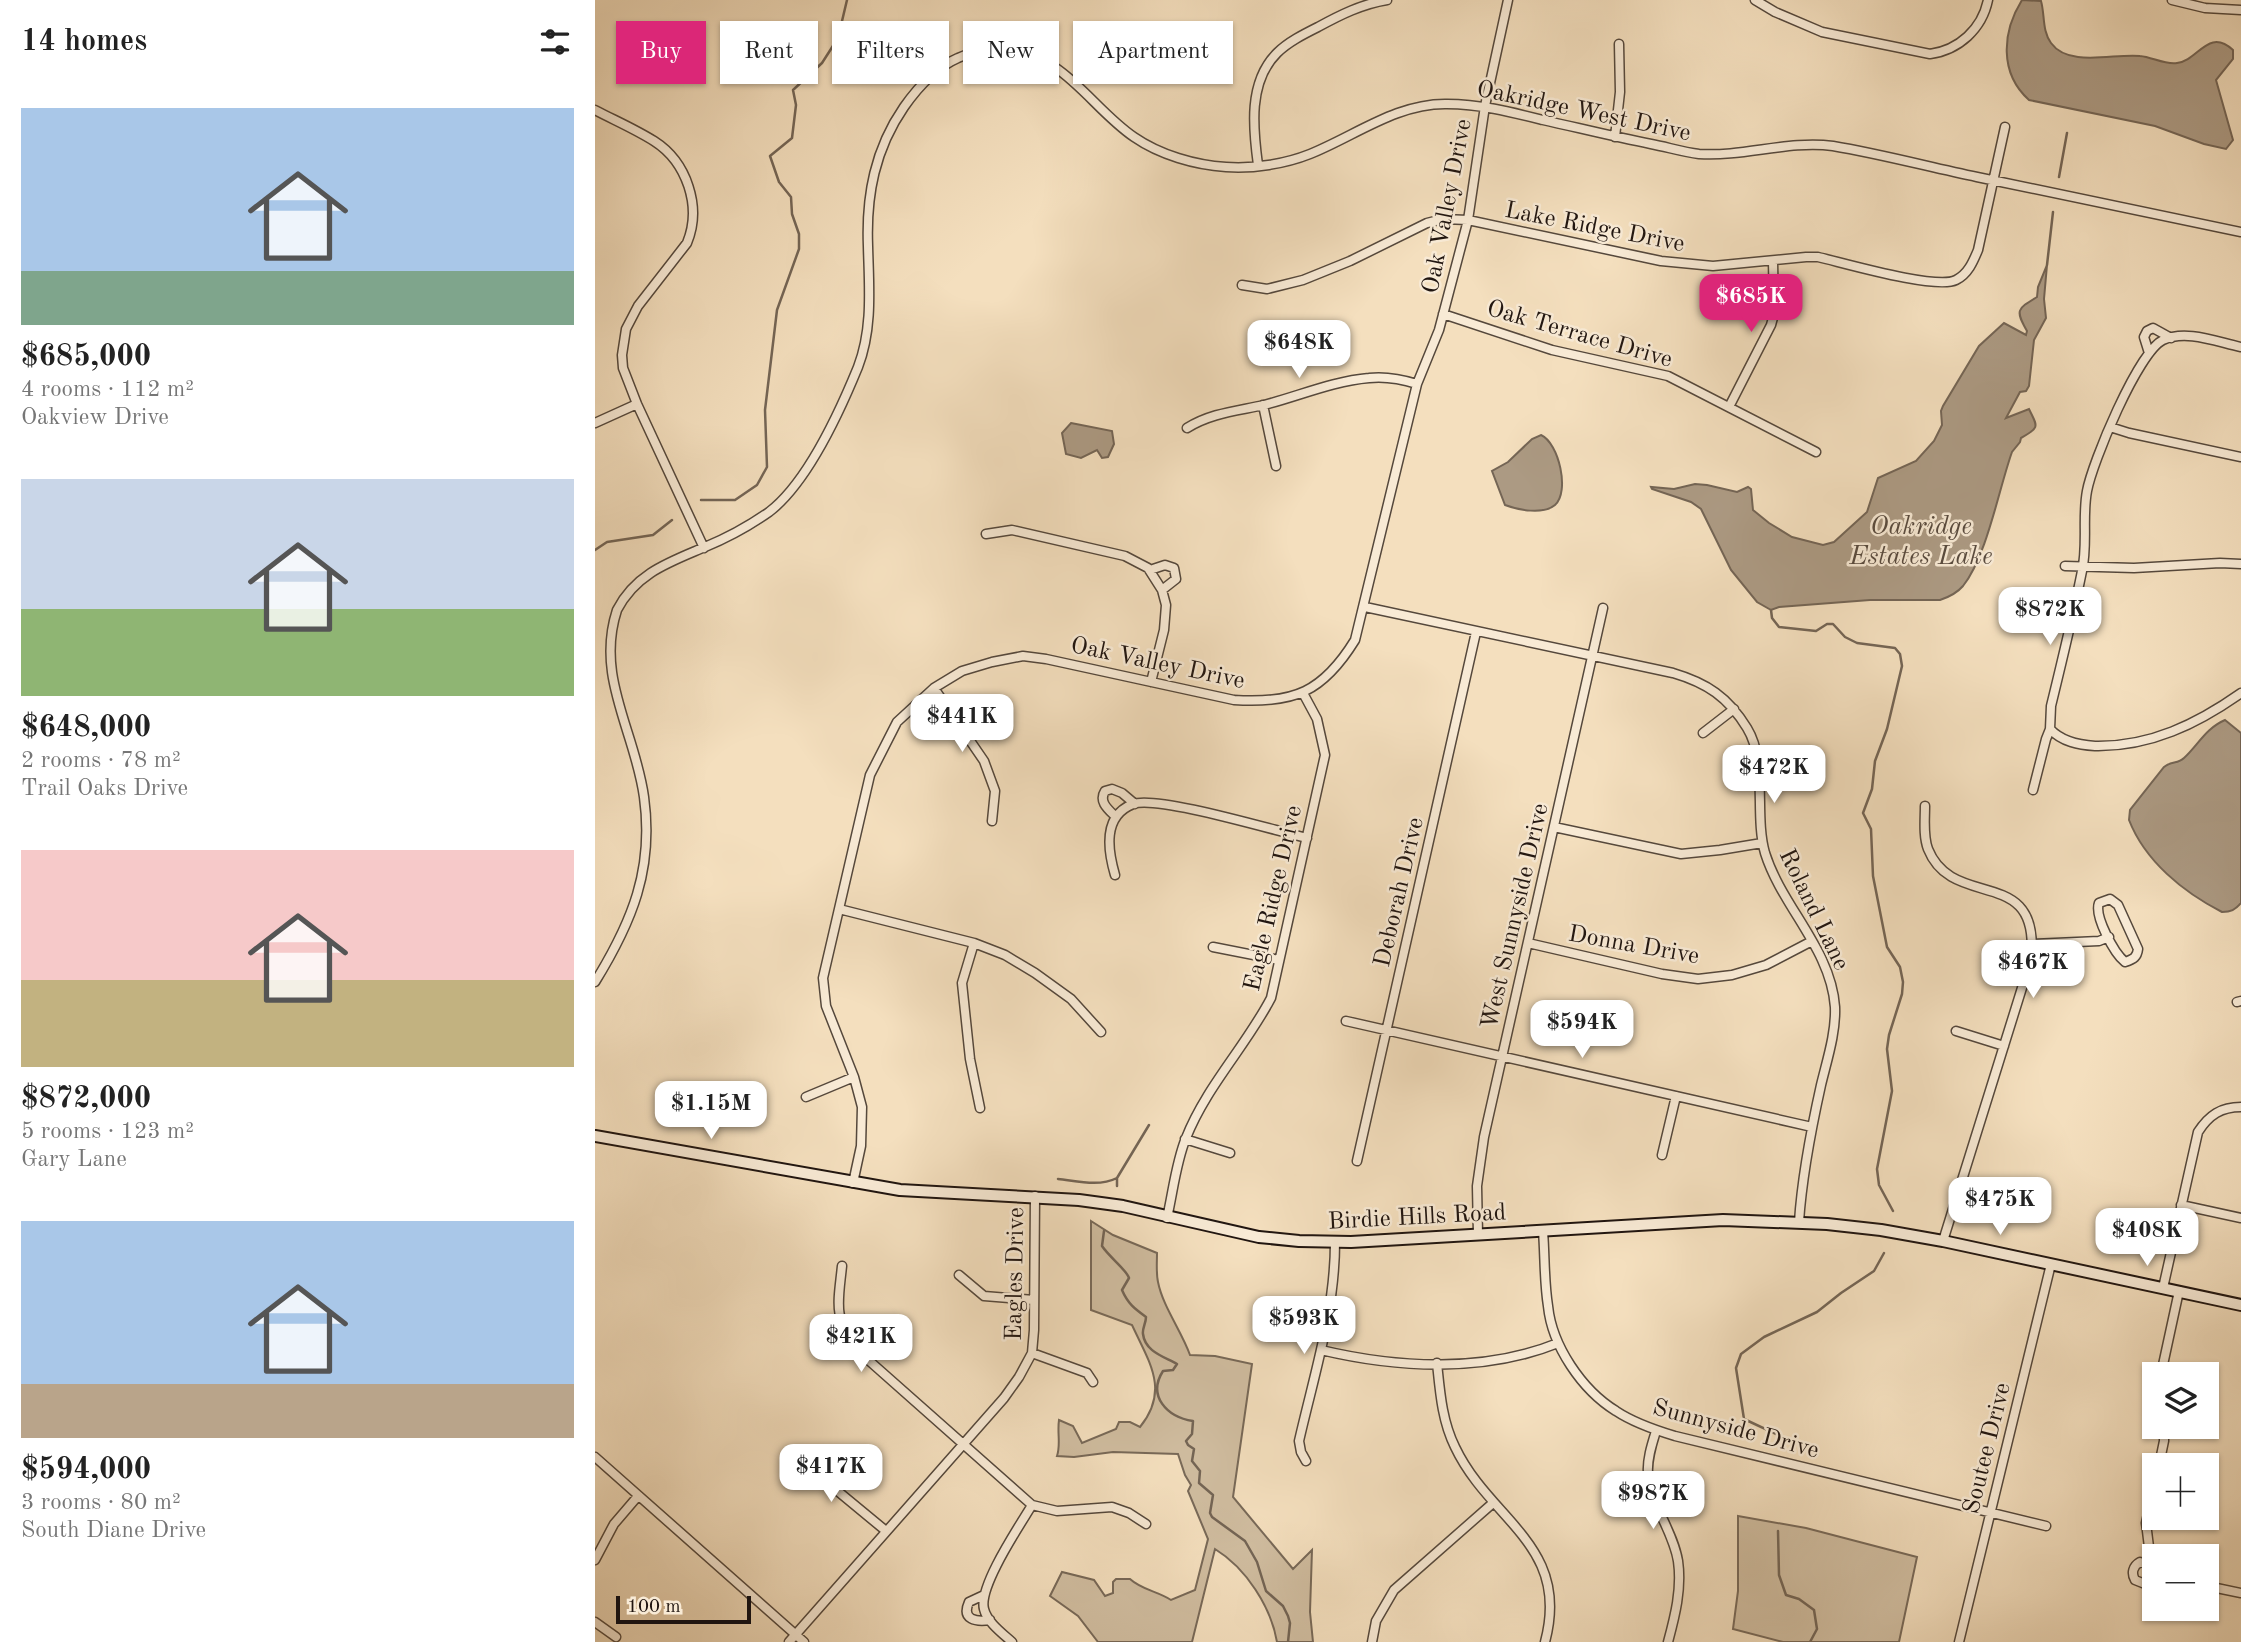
<!DOCTYPE html>
<meta charset="utf-8">
<style>
body{margin:0;font-family:"Old Standard TT",serif;background:#f2f2f2;color:#222;height:100vh;display:flex;flex-direction:column;font-size:26px;white-space:nowrap}
*{box-sizing:border-box;margin:0}
p{font-size:23px;color:#767676}
.icon{flex:none;width:38px;height:38px;fill:none;stroke:currentColor;stroke-width:2;stroke-linecap:round;stroke-linejoin:round}
.map{position:relative;flex:1;overflow:hidden}
.details{display:flex;flex-direction:column;background:#fff;width:595px}
.details>*{flex:none}
.banner{position:absolute;left:21px;top:21px;width:665px;height:63px;display:flex;gap:14px}
.tools{position:absolute;left:1547px;top:1362px;display:grid;gap:14px}
.tools a{display:grid;place-items:center;width:77px;height:77px;border-radius:0px;background:#fff;box-shadow:0 2px 5px #0004;font-size:35px}
.scale{position:absolute;left:21px;bottom:18px;width:135px;box-sizing:border-box;padding-left:7px;border:4px solid #201510;border-top:0;font-size:19px;line-height:24px;white-space:nowrap;color:#201510;-webkit-text-stroke:5px #f8ead5;paint-order:stroke}
.price{position:absolute;translate:-50% -60px;padding:0 16px;border-radius:14px;background:#fff;color:#222;font-size:23px;line-height:46px;filter:drop-shadow(0 2px 4px #0008)}
.price::after{content:'';position:absolute;left:50%;top:42px;width:21px;height:16px;margin-left:-10px;background:inherit;clip-path:polygon(0 0,100% 0,50% 100%)}
.price.selected{background:#db2777;color:#fff}
ul{padding:0;list-style:none}
li{display:grid;align-content:center;gap:14px;height:371px;padding:0 21px}
li span{display:grid;place-items:center;height:217px;border-radius:0px;color:#555}
li>.icon{margin-inline-start:auto}
span .icon{width:126px;height:126px;fill:#fffc;stroke-width:1}
li b{font-size:30px}
h2{display:flex;justify-content:space-between;align-items:center;height:84px;padding:0 21px;font-size:30px}
.tag{padding:0 24px;border-radius:0px;background:#fff;box-shadow:0 2px 5px #0004;font-size:24px;line-height:63px}
.tag.selected{background:#db2777;color:#fff}
main{display:flex;flex:1;min-height:0}
.map>svg:first-child{display:block}
.green{fill:#d0bda0;stroke:#786958;stroke-width:2}
.water{fill:#ac9a83;stroke:#746555;stroke-width:2}
.lines{fill:none;stroke-linecap:round;stroke-linejoin:round}
.stream{stroke:#746555;stroke-width:2.5}
.street-casing{stroke:#55483c;stroke-width:11}
.secondary-casing{stroke:#201510;stroke-width:14}
.street{stroke:#f8ead5;stroke-width:8}
.secondary{stroke:#f8ead5;stroke-width:10}
.labels{text-anchor:middle;stroke-width:5;stroke-linejoin:round;paint-order:stroke}
.street-label{font-size:24px;fill:#201510;stroke:#f8ead5}
.water-label{font-size:26px;font-style:italic;fill:#584a3e;stroke:#f8ead5}
</style>
<main>
<section class="details">
<h2>14 homes<svg class="icon" aria-label="filters" viewBox="0 0 24 24"><path d="M4 7h16M4 17h16"/><circle cx="9" cy="7" r="2"/><circle cx="15" cy="17" r="2"/></svg></h2>
<ul>
<li><span style="background:linear-gradient(#a9c7e8 75%,#7fa58c 0)"><svg class="icon" aria-label="home" viewBox="0 0 24 24"><path d="M3 11l9-7 9 7M6 9v11h12V9"/></svg></span><div><b>$685,000</b><p>4 rooms · 112 m²</p><p>Oakview Drive</p></div></li>
<li><span style="background:linear-gradient(#c9d6e8 60%,#8fb573 0)"><svg class="icon" aria-label="home" viewBox="0 0 24 24"><path d="M3 11l9-7 9 7M6 9v11h12V9"/></svg></span><div><b>$648,000</b><p>2 rooms · 78 m²</p><p>Trail Oaks Drive</p></div></li>
<li><span style="background:linear-gradient(#f6c9c9 60%,#c2b280 0)"><svg class="icon" aria-label="home" viewBox="0 0 24 24"><path d="M3 11l9-7 9 7M6 9v11h12V9"/></svg></span><div><b>$872,000</b><p>5 rooms · 123 m²</p><p>Gary Lane</p></div></li>
<li><span style="background:linear-gradient(#a9c7e8 75%,#b9a48a 0)"><svg class="icon" aria-label="home" viewBox="0 0 24 24"><path d="M3 11l9-7 9 7M6 9v11h12V9"/></svg></span><div><b>$594,000</b><p>3 rooms · 80 m²</p><p>South Diane Drive</p></div></li>
</ul>
</section>
<div class="map">
<svg width="1646" height="1642" viewBox="0 0 1646 1642">
<rect width="100%" height="100%" fill="#f4dfbe"/>
<filter id="stains"><feTurbulence type="fractalNoise" baseFrequency=".00286" numOctaves="4"/><feColorMatrix values="0 0 0 0 .2 0 0 0 0 .09 0 0 0 0 .02 0 0 0 .5 -.17"/></filter>
<radialGradient id="worn" r=".72"><stop offset=".6" stop-color="#630" stop-opacity="0"/><stop offset="1" stop-color="#630" stop-opacity=".3"/></radialGradient>
<!-- green -->
<path class="green" d="M496,1221L518,1235L562,1253C562,1262 561,1273 563,1282C568,1307 586,1330 595,1355L620,1356L657,1364L638,1497L698,1569L717,1550L715,1612L718,1642H682C676,1607 651,1568 620,1549L597,1642H503L483,1616L455,1596L467,1572L499,1580L510,1596L518,1593V1582L521,1579H535C547,1590 562,1591 576,1600L600,1590L613,1539L593,1491L596,1485L590,1475L583,1454L518,1452L479,1457L462,1456C466,1444 462,1433 464,1420L478,1426L487,1443L521,1429L524,1422H535L545,1427C575,1390 554,1362 537,1325L496,1310Z
M1143,1516L1211,1528L1322,1557L1304,1642H1188L1138,1629L1143,1591Z"/>
<!-- water -->
<path class="water" d="M1427,0L1446,1C1450,15 1447,31 1456,43C1474,68 1520,53 1545,56C1557,57 1570,65 1582,63C1603,61 1613,27 1638,50V59L1621,80L1638,140L1631,149L1609,144L1560,126L1434,100C1404,73 1407,32 1427,0Z
M1452,265L1449,299L1451,318L1439,340L1434,386L1431,391L1425,392L1411,418L1434,409C1442,426 1446,427 1426,438L1425,442L1417,452C1404,488 1392,556 1368,586C1362,593 1354,597 1345,600H1275L1184,607L1176,610L1162,602L1136,570L1106,509L1096,502L1057,489L1056,487L1079,489L1100,484L1112,485L1142,492L1153,487L1156,489L1158,510L1174,523L1197,537L1228,545L1239,542L1272,512L1283,478L1321,461L1339,441L1347,425L1346,411L1348,406L1384,346L1409,323L1431,335L1432,331C1420,310 1422,309 1442,297L1443,287Z
M476,423L517,431L519,444L513,457L507,458L502,450L486,458L471,454L467,433Z
M946,435C964,443 975,492 960,505C948,515 923,510 910,505L897,471L913,462L937,439Z
M1630,720L1646,733V903C1640,910 1636,912 1627,912C1588,892 1550,861 1534,820L1535,810L1569,767C1576,761 1583,764 1589,758C1603,745 1611,728 1630,720Z"/>
<g class="lines">
<!-- stream -->
<path class="stream" d="M1464,177L1472,133
M1452,265L1458,212
M106,500H140L162,485L172,467L170,410L182,310L204,249V234L197,214L196,197L184,182L175,156L197,138L201,105L198,90L227,63L243,38L252,0
M0,550L12,542L58,535L77,520
M1176,610L1177,618L1184,627L1221,631L1232,624H1238L1250,637L1262,643L1300,648L1305,654L1307,666L1292,729L1280,761L1277,789L1268,813L1276,829L1278,876L1292,947L1305,967L1308,982L1307,994L1294,1035L1292,1049L1297,1091L1282,1169L1284,1185L1298,1211
M522,1178V1186
M463,1179C482,1181 504,1187 522,1178L554,1125
M509,1231L507,1246C515,1258 531,1269 534,1278L527,1290C533,1304 540,1309 551,1317C551,1323 547,1329 548,1334C550,1352 570,1357 582,1364L578,1370L568,1371C552,1396 572,1417 598,1421L597,1434L591,1441L593,1445L599,1449L597,1461L605,1471L604,1483L618,1495L615,1513L617,1517L650,1541L662,1562L671,1591L688,1606L693,1616L695,1623L693,1642
M1197,1446L1194,1440L1149,1419L1141,1368L1146,1354L1169,1337L1222,1312L1246,1293L1279,1271L1289,1253
M1183,1531L1184,1575L1191,1595L1204,1599L1219,1610L1222,1629L1215,1642"/>
<!-- street casing -->
<g class="street-casing">
<path id="street" d="M1160,0L1180,12L1227,32L1335,54C1364,50 1387,29 1393,0
M1577,0L1610,8L1646,10
M0,110C19,120 40,129 59,141C92,162 107,207 92,243L43,306L31,329L27,355L28,368L42,404L109,548
M1020,137L1025,92L1024,44
M663,165C658,128 653,82 682,53C693,42 709,34 723,27C745,15 767,4 792,0
M647,285L672,289L708,280L755,261L832,223L848,219L873,220L1066,261L1118,266L1211,257H1223C1249,263 1341,290 1361,280C1373,274 1378,262 1383,250L1410,127
M848,314L957,350L1073,376L1221,452
M1554,353L1549,337L1552,331L1558,328L1576,338
M668,405L681,466
M1134,407L1176,325L1179,314L1178,261
M0,423L42,404
M1515,427L1534,433L1646,457
M592,428C616,413 642,411 669,405C704,396 738,381 774,378C791,376 806,379 822,384
M391,534L417,530L530,556L553,568L567,590L571,605L569,630L556,682
M1470,566L1539,568L1625,563L1646,564
M555,570L570,565L579,568L581,579L567,590
M770,607L1078,673C1112,683 1133,697 1152,728C1173,762 1159,815 1170,853C1187,907 1236,949 1240,1007C1241,1033 1232,1060 1226,1085C1216,1130 1207,1176 1204,1222
M339,688L389,761L400,791L397,821
M1455,729C1467,742 1484,745 1500,746C1555,747 1602,724 1646,693
M1108,733L1139,709
M1438,790L1451,739L1455,729L1456,706C1467,661 1478,616 1487,571C1493,545 1487,517 1492,491C1497,463 1543,352 1568,340C1591,329 1622,342 1646,347
M1330,806C1330,819 1328,836 1333,849C1358,912 1446,863 1436,959L1348,1241
M521,817C514,810 503,802 510,791L517,789L527,793L540,804
M959,827L1086,854L1125,850L1167,843
M520,875C513,851 507,816 538,804C562,795 681,831 712,838
M1515,899L1523,905L1543,949C1542,957 1539,959 1530,962C1519,953 1499,916 1504,903Z
M244,909L379,943L410,955L440,973L476,999L506,1032
M379,943L367,983L375,1059L385,1108
M933,943L1067,974L1103,979L1137,975L1171,965L1217,941
M1438,944L1504,941L1514,937
M618,947L684,960
M0,982C37,922 59,869 49,797C40,731 0,677 22,610C41,573 75,562 110,547C132,538 154,526 174,512C212,483 245,411 263,367C278,328 274,287 273,246C271,195 280,149 309,107C323,87 340,68 363,58C378,51 394,49 410,50C469,53 495,107 539,137C565,155 600,165 631,167C658,169 690,164 715,154C760,136 802,103 852,104C885,104 916,112 948,120C984,128 1020,137 1056,144C1072,147 1088,152 1104,154C1149,157 1194,140 1238,146C1286,154 1334,167 1382,177C1470,196 1558,214 1646,232
M1642,1002L1646,1001
M751,1021L1217,1127
M1361,1031L1409,1046
M211,1097L259,1077
M590,1139L635,1153
M1067,1155L1081,1096
M762,1161L881,632
M258,1183L266,1146L267,1107L259,1077L231,1006L228,978L275,775L302,722L339,688L367,671L397,662L428,656L451,659L639,700C699,704 728,692 760,640L822,384L844,330L873,220L890,106L913,0
M1586,1205L1646,1218
M572,1218C578,1192 581,1162 591,1138C611,1087 651,1046 676,998L730,755L722,719L708,693
M948,1231C950,1256 949,1281 953,1306C957,1346 987,1390 1021,1411C1039,1423 1060,1430 1080,1436L1451,1526
M883,1235L882,1186L889,1137L1008,608
M247,1266C243,1305 238,1316 262,1350L437,1505L462,1511L517,1507L534,1513L551,1524
M364,1275L389,1296L439,1300
M1568,1288L1603,1132C1614,1115 1626,1107 1646,1107
M726,1350C802,1368 889,1373 963,1343
M437,1353L492,1373L498,1382
M842,1363C845,1392 847,1421 860,1447C895,1521 976,1545 950,1642
M1566,1374L1584,1291
M1061,1431C1057,1444 1052,1459 1053,1473C1055,1504 1078,1530 1083,1561C1087,1589 1080,1616 1073,1642
M199,1455L291,1531
M0,1457L209,1642
M711,1461L706,1452L704,1441C719,1375 740,1311 740,1242
M1564,1465L1569,1441V1426
M0,1560L19,1524L43,1496
M1552,1562L1554,1547L1551,1523L1559,1487
M1559,1570L1556,1565L1545,1562C1538,1566 1536,1573 1540,1580L1550,1584L1556,1581L1559,1576
M1612,1586L1646,1593
M389,1595L374,1602C366,1620 381,1622 395,1620
M0,1622L21,1637
M194,1642L409,1398L424,1377L437,1353L439,1330L440,1196
M417,1642C407,1633 392,1622 389,1609C383,1587 425,1525 437,1505
M777,1642L781,1621L799,1590L898,1503
M1364,1642L1456,1264"/>
</g>
<!-- secondary casing -->
<g class="secondary-casing">
<path id="secondary" d="M0,1136L305,1190L484,1200L528,1206L664,1237L704,1241L756,1242L1128,1220L1232,1224L1286,1230L1348,1241L1646,1305"/>
</g>
<!-- street -->
<use href="#street" class="street"/>
<!-- secondary -->
<use href="#secondary" class="secondary"/>
</g>
<g class="labels">
<!-- street labels -->
<g class="street-label">
<text transform="translate(989 110) rotate(12)" y="8">Oakridge West Drive</text>
<text transform="translate(851 206) rotate(-79)" y="8">Oak Valley Drive</text>
<text transform="translate(1000 226) rotate(11)" y="8">Lake Ridge Drive</text>
<text transform="translate(985 333) rotate(16)" y="8">Oak Terrace Drive</text>
<text transform="translate(563 662) rotate(12)" y="8">Oak Valley Drive</text>
<text transform="translate(803 892) rotate(-77)" y="8">Deborah Drive</text>
<text transform="translate(677 898) rotate(-77)" y="8">Eagle Ridge Drive</text>
<text transform="translate(1220 909) rotate(64)" y="8">Roland Lane</text>
<text transform="translate(919 916) rotate(-77)" y="8">West Sunnyside Drive</text>
<text transform="translate(1039 944) rotate(10)" y="8">Donna Drive</text>
<text transform="translate(822 1216) rotate(-3)" y="8">Birdie Hills Road</text>
<text transform="translate(419 1274) rotate(-89)" y="8">Eagles Drive</text>
<text transform="translate(1141 1428) rotate(15)" y="8">Sunnyside Drive</text>
<text transform="translate(1391 1448) rotate(-76)" y="8">Soutee Drive</text>
</g>
<!-- water labels -->
<g class="water-label">
<text x="1326" y="534">Oakridge<tspan x="1326" dy="30">Estates Lake</tspan></text>
</g>
</g>
<rect width="100%" height="100%" filter="url(#stains)"/>
<rect width="100%" height="100%" fill="url(#worn)"/>
</svg>
<div class="tools">
<a><svg class="icon" aria-label="layers" viewBox="0 0 24 24"><path d="M12 4l9 5-9 5-9-5zM3 14l9 5 9-5"/></svg></a>
<a>+</a>
<a>−</a>
</div>
<div class="scale">100 m</div>
<b class="price selected" style="left:1156px;top:334px">$685K</b>
<b class="price" style="left:704px;top:380px">$648K</b>
<b class="price" style="left:1455px;top:647px">$872K</b>
<b class="price" style="left:367px;top:754px">$441K</b>
<b class="price" style="left:1179px;top:805px">$472K</b>
<b class="price" style="left:1438px;top:1000px">$467K</b>
<b class="price" style="left:987px;top:1060px">$594K</b>
<b class="price" style="left:116px;top:1141px">$1.15M</b>
<b class="price" style="left:1405px;top:1237px">$475K</b>
<b class="price" style="left:1552px;top:1268px">$408K</b>
<b class="price" style="left:709px;top:1356px">$593K</b>
<b class="price" style="left:266px;top:1374px">$421K</b>
<b class="price" style="left:236px;top:1504px">$417K</b>
<b class="price" style="left:1058px;top:1531px">$987K</b>
<div class="banner">
<a class="tag selected">Buy</a>
<a class="tag">Rent</a>
<a class="tag">Filters</a>
<a class="tag">New</a>
<a class="tag">Apartment</a>
</div>
</div>
</main>
